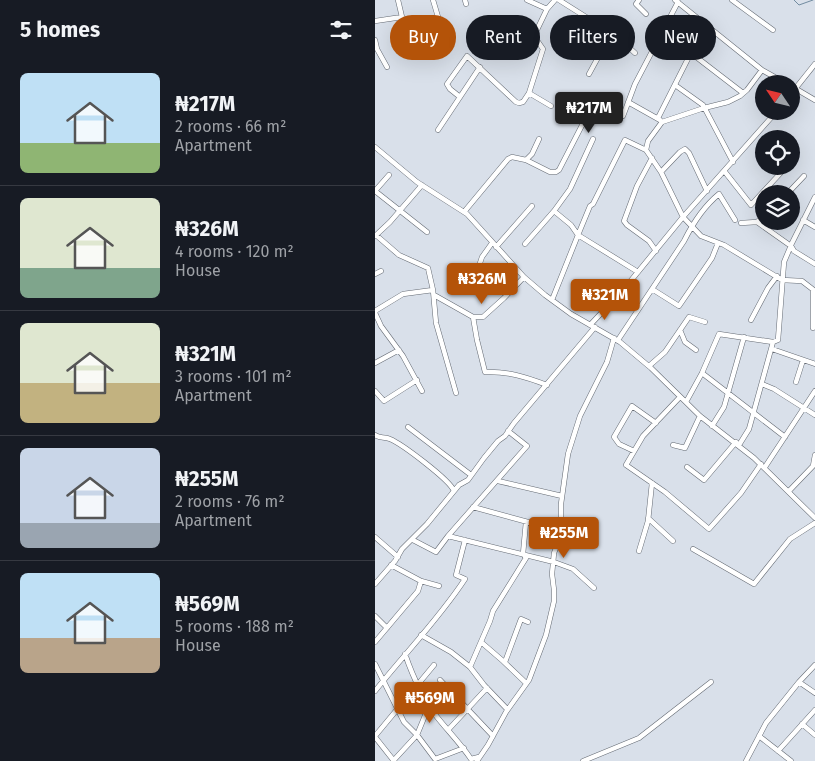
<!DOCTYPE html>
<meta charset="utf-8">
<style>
body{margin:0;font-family:"Fira Sans",sans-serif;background:#20242c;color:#f1f3f6;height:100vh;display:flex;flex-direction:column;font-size:19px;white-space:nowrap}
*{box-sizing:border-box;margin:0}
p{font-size:16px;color:#9ea1a6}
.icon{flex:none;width:28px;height:28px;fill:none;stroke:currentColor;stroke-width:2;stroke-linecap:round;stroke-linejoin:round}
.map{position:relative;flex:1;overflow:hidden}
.sheet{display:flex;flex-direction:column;background:#171b24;width:375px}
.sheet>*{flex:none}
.guide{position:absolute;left:15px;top:15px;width:350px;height:45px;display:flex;gap:10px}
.needle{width:32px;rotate:305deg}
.buttons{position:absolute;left:380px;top:75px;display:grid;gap:10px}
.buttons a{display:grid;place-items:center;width:45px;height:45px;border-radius:50%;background:#171b24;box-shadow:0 5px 20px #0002;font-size:25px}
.price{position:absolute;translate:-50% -42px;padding:0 11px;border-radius:5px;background:#b45309;color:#fff;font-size:16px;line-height:32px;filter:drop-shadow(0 1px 2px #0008)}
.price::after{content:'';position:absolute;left:50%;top:30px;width:15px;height:11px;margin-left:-8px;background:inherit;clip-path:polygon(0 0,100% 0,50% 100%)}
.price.current{background:#222;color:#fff}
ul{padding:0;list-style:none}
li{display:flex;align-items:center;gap:15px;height:125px;padding:0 20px}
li+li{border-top:1px solid #363941}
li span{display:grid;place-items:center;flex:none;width:140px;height:100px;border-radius:8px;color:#555}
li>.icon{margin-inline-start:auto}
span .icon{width:60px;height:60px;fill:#fffc;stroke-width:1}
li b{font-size:21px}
h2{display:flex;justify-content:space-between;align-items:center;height:60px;padding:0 20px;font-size:21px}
.chip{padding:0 18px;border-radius:22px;background:#171b24;box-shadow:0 5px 20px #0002;font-size:18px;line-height:45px}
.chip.current{background:#b45309;color:#fff}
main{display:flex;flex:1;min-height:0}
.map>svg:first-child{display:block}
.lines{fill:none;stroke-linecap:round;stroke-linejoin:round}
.stream{stroke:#718ba0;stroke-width:1}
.minor-casing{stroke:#646a73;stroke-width:5.5}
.minor{stroke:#fff;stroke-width:4.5}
</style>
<main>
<section class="sheet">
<h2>5 homes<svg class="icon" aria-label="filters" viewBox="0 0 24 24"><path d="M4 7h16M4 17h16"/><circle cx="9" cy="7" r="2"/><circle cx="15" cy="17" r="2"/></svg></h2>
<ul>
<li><span style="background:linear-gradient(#bfe0f5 70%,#8fb573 0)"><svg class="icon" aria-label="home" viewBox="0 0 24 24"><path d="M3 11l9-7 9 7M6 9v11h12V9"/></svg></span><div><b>₦217M</b><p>2 rooms · 66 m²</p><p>Apartment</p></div></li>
<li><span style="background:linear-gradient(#dfe7d0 70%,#7fa58c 0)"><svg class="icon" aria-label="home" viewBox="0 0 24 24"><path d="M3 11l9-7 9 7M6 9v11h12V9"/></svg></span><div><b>₦326M</b><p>4 rooms · 120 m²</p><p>House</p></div></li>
<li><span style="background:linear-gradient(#dfe7d0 60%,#c2b280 0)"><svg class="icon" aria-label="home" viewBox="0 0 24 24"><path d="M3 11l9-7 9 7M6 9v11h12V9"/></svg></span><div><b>₦321M</b><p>3 rooms · 101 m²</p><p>Apartment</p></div></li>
<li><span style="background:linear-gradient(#c9d6e8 75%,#9aa5b1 0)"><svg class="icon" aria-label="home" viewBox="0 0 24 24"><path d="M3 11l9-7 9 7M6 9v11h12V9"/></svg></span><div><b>₦255M</b><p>2 rooms · 76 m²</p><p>Apartment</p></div></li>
<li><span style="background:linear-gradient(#bfe0f5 65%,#b9a48a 0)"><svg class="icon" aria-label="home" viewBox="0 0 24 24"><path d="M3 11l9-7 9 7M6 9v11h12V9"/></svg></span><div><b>₦569M</b><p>5 rooms · 188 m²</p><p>House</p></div></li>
</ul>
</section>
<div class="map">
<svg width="440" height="761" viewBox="0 0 440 761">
<rect width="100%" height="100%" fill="#d9e0ea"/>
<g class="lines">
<!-- stream -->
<path class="stream" d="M419,0L424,5L438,0"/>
<!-- minor casing -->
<g class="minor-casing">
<path id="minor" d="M23,0L27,17
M58,0L66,27
M90,0L91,4
M152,0L172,9
M184,0L230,29L233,33L232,41L214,74
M264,0L261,4L271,14
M300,0L387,70L412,84
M357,0L398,30
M0,21L27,17L30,20L36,38
M233,33L248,42L260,53
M0,40L2,49L12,67
M191,42L207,15
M316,53L368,93
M300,85L328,105L358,162
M416,86L440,100
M416,94L440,64
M85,97L75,89L72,84L92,56L141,102L144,103L148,102L154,93
M253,102L285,120
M176,106L154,93L168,49L159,36L172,9L180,0
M402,111L308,217L326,236L349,245L407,280L427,281L440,291
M283,118L330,25
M63,130L105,67
M0,147L42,182L92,214L149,277L170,295L196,314L245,342L276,368L325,416L379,458L440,518
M277,158L262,186L249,221L252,225L274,241L281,251
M151,160L175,172H181L184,170L220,100L248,116L260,84L303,2
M416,161L420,158
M286,172L305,152L310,149L314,153L332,191
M350,172L376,205L412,166
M0,191L52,232
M0,191L14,175
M412,194L429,176
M89,212L133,159L137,157L151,160L157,154L164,139
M428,220L440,227
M382,222L389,216
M366,223L382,222L416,246L419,251L440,264
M0,236L15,222L47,185
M2,236L24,255L53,268L58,290L61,323L81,393
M150,244L179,211L195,189L218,139
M121,247L157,206
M263,272L203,235L215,206L218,204L250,140L271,150
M0,274L6,271
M94,289L101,275L107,257L117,243
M277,289L304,306L337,258L343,243
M438,290V328
M59,295L98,317H108L129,298L149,277
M177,300L203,235L196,225L179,211
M0,311L28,294L58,290
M0,313L6,326L28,356L47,391
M98,317L102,340L110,372C132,371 151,377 172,385
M376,320L393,288L402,276
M215,325L249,289L308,217L286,172L271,150L273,141L287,122L329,108L353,102L365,96L372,90L387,70
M305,330L310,342L321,350
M243,340L309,241C318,223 328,207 344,194L360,220
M397,349L440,364
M0,363L24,350
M274,366L290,352L314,317L330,322
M327,373L410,437
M421,382L428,360
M387,384L399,389L440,415
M0,391L9,401L42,380
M305,397L268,436L251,465L290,492L334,529L366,493L386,464
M311,402L327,373L344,334L398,342
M337,426L349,407L369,337
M33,427L96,475
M0,435C5,439 9,436 15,439C27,444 75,480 79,491
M298,445L310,448L325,416
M364,445L374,429L398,342L403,340L409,262L417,243L440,197
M259,451L244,444L239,437L257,406L281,423
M312,467L329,480L361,442
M390,467L440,391
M123,481L187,496
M414,491L438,466L440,455
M98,507L186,531
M273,518L298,541
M73,536L179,562L198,569L219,588
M0,537L23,557
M38,540L61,552L73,536L152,446L133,431
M318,549L379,584L415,539L440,523
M264,551L273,521L277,483
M16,565L46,581L64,586
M0,584L20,561L27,549L52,524L84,485L93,480L109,458L123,441L130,436L139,423L220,327
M0,616L12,628
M46,635L76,652L95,667L109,685L132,709
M0,642L43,591L46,581
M106,642L128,661L151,683
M30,654C38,677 47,698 62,717C73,731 86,744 96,759L104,757
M130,662L146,619L153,622
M0,664L29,722L42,735L60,759L89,748
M95,667L115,621L118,611L151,558L148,554L151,522
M65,680L118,736
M424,682L440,693
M0,691C30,653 64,619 90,579L81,575L90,540
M427,724L440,735
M73,730L112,688
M0,736L59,665
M384,736L416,761
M0,737L19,761
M403,751L440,710
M18,761L42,735L58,696
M102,761L113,745L131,712L154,680L171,635L179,601V590L177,574L179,553L186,536V504L193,454L205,416L232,362L239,338
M208,761L264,738L336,682
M371,761L391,723L424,682L440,665"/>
</g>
<!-- minor -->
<use href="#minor" class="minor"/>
</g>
</svg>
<div class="buttons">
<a><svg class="needle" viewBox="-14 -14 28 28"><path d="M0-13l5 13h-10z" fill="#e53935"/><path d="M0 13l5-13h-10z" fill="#9ea1a6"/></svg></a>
<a><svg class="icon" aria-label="locate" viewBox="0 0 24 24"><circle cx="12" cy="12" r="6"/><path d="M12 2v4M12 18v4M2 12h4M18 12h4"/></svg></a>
<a><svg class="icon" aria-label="layers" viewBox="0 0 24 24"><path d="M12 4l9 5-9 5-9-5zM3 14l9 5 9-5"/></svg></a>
</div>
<b class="price current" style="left:214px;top:134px">₦217M</b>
<b class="price" style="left:107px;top:305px">₦326M</b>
<b class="price" style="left:230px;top:321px">₦321M</b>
<b class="price" style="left:189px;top:559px">₦255M</b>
<b class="price" style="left:55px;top:724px">₦569M</b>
<div class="guide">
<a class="chip current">Buy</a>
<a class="chip">Rent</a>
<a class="chip">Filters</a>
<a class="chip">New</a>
</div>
</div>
</main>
